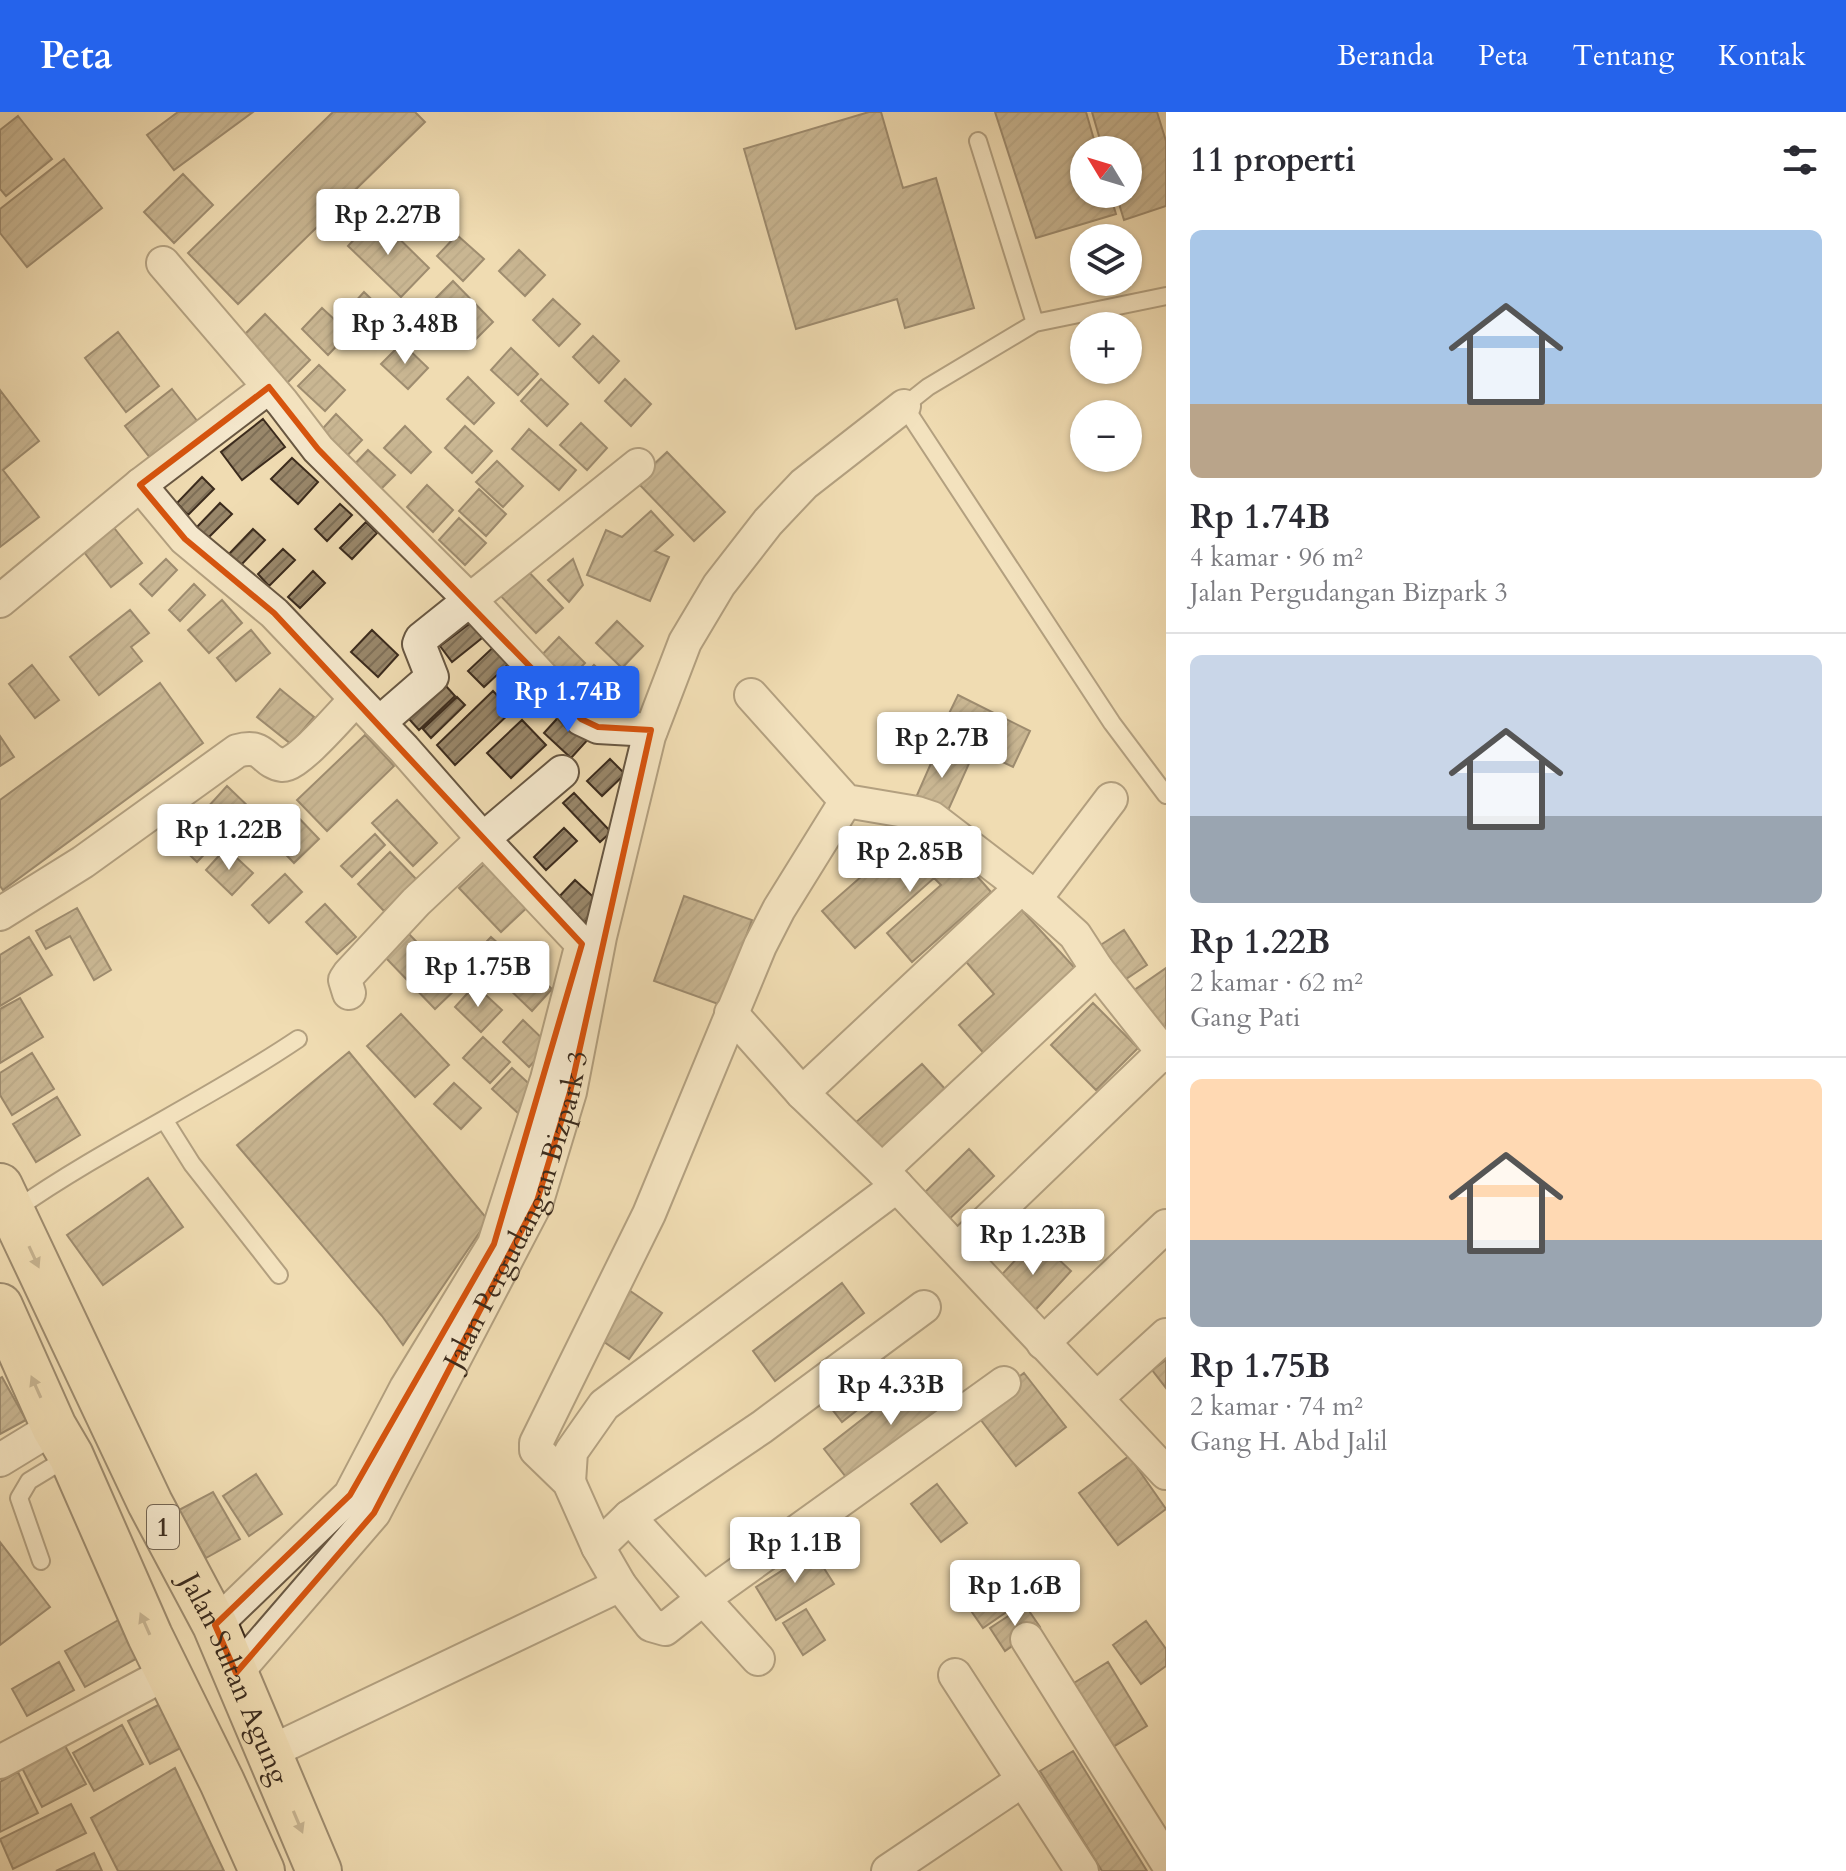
<!DOCTYPE html>
<html lang="id">
<meta charset="utf-8">
<style>
body{margin:0;font-family:Cardo,serif;background:#f7f7f7;color:#2b2b33;height:100vh;display:flex;flex-direction:column;font-size:30px;white-space:nowrap}
*{box-sizing:border-box;margin:0}
p{font-size:26px;color:#7c7c81}
.icon{flex:none;width:44px;height:44px;fill:none;stroke:currentColor;stroke-width:2;stroke-linecap:round;stroke-linejoin:round}
.map{position:relative;flex:1;overflow:hidden}
.sheet{display:flex;flex-direction:column;background:#fff;width:680px}
.sheet>*{flex:none}
.needle{width:52px;rotate:308deg}
.fabs{position:absolute;left:1070px;top:24px;display:grid;gap:16px}
.fabs a{display:grid;place-items:center;width:72px;height:72px;border-radius:50%;background:#fff;box-shadow:0 2px 6px #0004;font-size:40px}
.price{position:absolute;translate:-50% -68px;padding:0 18px;border-radius:8px;background:#fff;color:#222;font-size:26px;line-height:52px;filter:drop-shadow(0 2px 4px #0008)}
.price::after{content:'';position:absolute;left:50%;top:48px;width:24px;height:18px;margin-left:-12px;background:inherit;clip-path:polygon(0 0,100% 0,50% 100%)}
.price.on{background:#2563eb;color:#fff}
ul{padding:0;list-style:none}
li{display:grid;align-content:center;gap:16px;height:424px;padding:0 24px}
li+li{border-top:2px solid #e1e1e2}
li span{display:grid;place-items:center;height:248px;border-radius:12px;color:#555}
li>.icon{margin-inline-start:auto}
span .icon{width:144px;height:144px;fill:#fffc;stroke-width:1}
li b{font-size:34px}
h2{display:flex;justify-content:space-between;align-items:center;height:96px;padding:0 24px;font-size:34px}
header{display:flex;align-items:center;gap:48px;box-sizing:border-box;height:112px;padding:0 40px;background:#2563eb;color:#fff}
header strong{font-size:38px}
nav{display:flex;gap:44px;margin-inline-start:auto;font-size:28px}
main{display:flex;flex:1;min-height:0}
.map>svg:first-child{display:block}
.building{fill:url(#building-hatch);stroke:#3b2b1d;stroke-width:2}
.lines{fill:none;stroke-linecap:round;stroke-linejoin:round}
.lane-casing{stroke:#685742;stroke-width:20}
.street-casing{stroke:#685742;stroke-width:36}
.highway-casing{stroke:#3b2b1d;stroke-width:48}
.lane{stroke:#f5e8cd;stroke-width:16}
.street{stroke:#f5e8cd;stroke-width:32}
.highway{stroke:#f0dcb2;stroke-width:44}
.oneway{fill:#968468}
.marked{fill:none;stroke:#d7540e;stroke-width:6;stroke-linejoin:round}
.labels{text-anchor:middle;stroke-width:6;stroke-linejoin:round;paint-order:stroke}
.shield{fill:#f5e8cd;stroke:#736452;stroke-width:2}
.shield-label{font-size:26px;font-weight:bold;fill:#3b2b1d}
.street-label{font-size:28px;fill:#3b2b1d;stroke:#f5e8cd}
</style>
<header>
<strong>Peta</strong>
<nav><a>Beranda</a><a>Peta</a><a>Tentang</a><a>Kontak</a></nav>
</header>
<main>
<div class="map">
<svg width="1166" height="1759" viewBox="0 0 1166 1759">
<defs>
<pattern id="building-hatch" width="6" height="6" patternUnits="userSpaceOnUse" patternTransform="scale(2)"><rect width="6" height="6" fill="#99876a"/><path d="M-1 1l2-2M0 6l6-6M5 7l2-2" fill="none" stroke="#7e6f57"/></pattern>
</defs>
<rect width="100%" height="100%" fill="#f0dcb2"/>
<filter id="stains"><feTurbulence type="fractalNoise" baseFrequency=".0025" numOctaves="4"/><feColorMatrix values="0 0 0 0 .2 0 0 0 0 .09 0 0 0 0 .02 0 0 0 .5 -.17"/></filter>
<radialGradient id="worn" r=".72"><stop offset=".6" stop-color="#630" stop-opacity="0"/><stop offset="1" stop-color="#630" stop-opacity=".3"/></radialGradient>
<!-- building -->
<path class="building" d="M178,0H253L174,58L147,23Z
M333,0H415L425,10L238,192L188,141Z
M869,0H881L903,76L936,66L974,196L905,216L897,187L796,217L744,37Z
M995,0H1086L1097,38H1084V82H1110L1116,102L1036,126Z
M1092,0H1157L1166,29V94L1124,108L1116,82H1128V38H1103Z
M18,4L52,47L6,84L0,77V18Z
M64,47L102,96L27,155L0,121V97Z
M183,62L213,93L174,131L144,100Z
M376,104L429,156L401,185L348,134Z
M457,123L484,147L463,169L437,144Z
M519,138L545,163L525,184L499,159Z
M453,169L493,210L469,234L429,193Z
M364,180L390,205L370,227L344,202Z
M553,187L580,212L559,234L533,208Z
M322,196L349,221L328,243L302,217Z
M265,202L310,248L287,271L242,225Z
M118,220L159,274L126,300L85,246Z
M593,224L619,249L599,271L573,245Z
M402,231L428,256L408,277L381,252Z
M511,236L538,262L518,283L491,258Z
M319,253L345,278L325,299L298,274Z
M468,265L494,291L474,312L447,287Z
M541,267L568,292L547,314L521,289Z
M625,267L651,292L631,314L605,289Z
M172,277L202,315L155,352L125,314Z
M0,278L39,329L3,358L39,405L0,435Z
M336,302L362,328L342,349L316,324Z
M263,307L285,335L242,368L221,340Z
M581,311L607,336L587,358L560,333Z
M405,314L431,340L411,361L384,336Z
M465,314L492,339L472,361L445,336Z
M529,317L576,358L559,378L512,337Z
M368,338L395,363L374,384L348,359Z
M667,340L725,400L694,429L636,369Z
M292,346L318,370L298,392L271,367Z
M497,349L523,374L503,395L476,370Z
M202,365L214,377L188,403L177,391Z
M427,373L453,398L433,420L407,395Z
M479,377L506,402L486,424L459,399Z
M220,391L232,402L206,428L195,417Z
M340,392L352,403L327,429L315,417Z
M651,399L673,423L655,439L669,445L650,489L587,463L606,418L622,425Z
M459,406L486,431L465,453L439,428Z
M107,407L142,451L111,475L77,431Z
M366,410L377,421L352,447L340,436Z
M253,417L265,428L240,454L228,443Z
M283,437L295,448L269,474L258,462Z
M166,447L177,458L152,484L140,472Z
M573,447L583,473L569,490L548,468Z
M524,455L563,496L536,521L497,480Z
M313,459L325,471L300,496L288,485Z
M194,472L205,483L180,509L169,498Z
M222,488L242,511L209,541L188,518Z
M130,498L149,521L131,535L142,549L99,583L70,545Z
M476,507L487,522L452,550L440,534Z
M617,509L643,534L622,556L596,531Z
M251,518L270,541L236,569L217,546Z
M372,518L398,543L378,565L351,540Z
M559,525L585,551L565,572L538,547Z
M501,528L516,545L484,575L468,559Z
M32,553L59,588L35,606L9,572Z
M594,553L621,578L600,600L573,575Z
M436,563L455,584L419,618L400,597Z
M160,571L203,631L3,778L0,774V688Z
M280,577L314,605L291,632L257,605Z
M493,579L512,599L455,653L437,633Z
M958,583L1030,619L1013,655L940,620Z
M457,585L465,593L431,626L423,617Z
M564,599L591,624L571,646L544,621Z
M522,608L546,633L511,666L487,641Z
M365,623L394,654L327,719L297,688Z
M0,624L14,645L0,654Z
M939,633L971,647L946,703L914,690Z
M610,647L625,662L602,684L587,669Z
M227,674L253,699L233,721L207,696Z
M574,681L611,720L600,730L563,691Z
M397,688L437,731L413,754L372,711Z
M294,701L319,727L294,751L269,725Z
M191,703L217,729L197,750L171,725Z
M927,707L991,780L912,850L887,821L941,773L934,766L855,836L822,799Z
M564,716L577,729L546,758L534,745Z
M375,722L385,733L352,765L341,754Z
M226,736L253,761L232,783L206,758Z
M390,740L417,768L384,799L358,772Z
M490,747L532,791L501,820L459,776Z
M285,762L302,780L269,811L252,793Z
M575,768L602,793L581,814L555,789Z
M684,784L752,808L721,893L654,869Z
M325,792L356,825L337,842L306,810Z
M1019,795L1082,864L987,945L959,913L994,882L962,845Z
M77,796L111,858L94,868L70,824L46,837L36,819Z
M1124,818L1147,853L1120,871L1096,836Z
M409,822L459,874L435,897L385,845Z
M29,825L52,863L0,894V843Z
M491,825L518,849L497,871L471,846Z
M525,852L552,877L532,899L505,873Z
M1166,856V927L1130,881Z
M475,873L502,898L481,920L455,895Z
M20,886L43,925L0,951V897Z
M1093,891L1138,936L1096,978L1051,933Z
M401,902L449,953L415,985L367,934Z
M523,908L549,933L529,955L503,930Z
M483,925L510,950L490,971L463,946Z
M349,940L488,1108L403,1233L382,1204L237,1033Z
M32,941L54,977L12,1003L0,983V961Z
M922,952L947,979L879,1040L854,1012Z
M512,956L539,981L519,1002L492,977Z
M454,971L481,996L461,1017L434,992Z
M57,985L80,1023L36,1050L13,1012Z
M969,1037L994,1064L942,1114L917,1088Z
M148,1066L183,1115L103,1173L67,1123Z
M1036,1126L1071,1159L1030,1204L994,1171Z
M842,1171L864,1201L775,1269L753,1239Z
M626,1176L662,1201L629,1247L594,1223Z
M878,1239L898,1266L842,1310L821,1283Z
M1166,1248V1276L1152,1258Z
M928,1256L957,1294L853,1374L824,1337Z
M1024,1261L1066,1315L1016,1354L974,1299Z
M2,1265L26,1308L0,1322V1266Z
M1129,1344L1166,1397L1118,1433L1079,1381Z
M256,1362L282,1402L249,1424L223,1384Z
M937,1372L967,1411L941,1430L911,1392Z
M213,1380L240,1427L206,1446L179,1398Z
M0,1430L50,1495L0,1533Z
M813,1439L834,1472L776,1508L756,1475Z
M1007,1464L1024,1488L983,1516L967,1493Z
M1025,1493L1040,1515L1005,1539L990,1516Z
M806,1497L825,1528L803,1543L783,1511Z
M120,1507L141,1544L85,1575L65,1539Z
M1146,1509L1166,1537V1554L1141,1572L1113,1533Z
M59,1550L74,1578L27,1604L12,1577Z
M1108,1550L1147,1614L1108,1638L1069,1574Z
M173,1585L196,1628L150,1652L128,1609Z
M122,1613L143,1652L94,1679L73,1641Z
M63,1630L86,1672L42,1695L20,1652Z
M1073,1639L1147,1759H1102L1040,1659Z
M175,1656L224,1759H118L91,1706Z
M18,1660L38,1701L0,1720V1670Z
M71,1692L86,1721L13,1757L0,1727Z
M94,1741L102,1759H56Z"/>
<g class="lines">
<!-- lane casing -->
<g class="lane-casing">
<path id="lane" d="M978,29L1035,211
M1166,184L1035,211L928,275L904,294L1112,611L1166,683
M165,1009L192,1052L279,1163
M15,1098C105,1035 206,989 298,927
M41,1449L19,1386L29,1369L70,1344"/>
</g>
<!-- street casing -->
<g class="street-casing">
<g id="street">
<path d="M163,151L282,290L318,337L469,487L581,607L598,615L651,618"/>
<path d="M140,373L185,427L274,501L404,637L483,727L579,829L581,835L547,967L494,1132L406,1276L350,1383L215,1513"/>
<path d="M0,489L140,373L269,275"/>
<path d="M751,583L846,689L917,701L932,706L1022,775L1075,823L1097,857L1166,944"/>
<path d="M379,611L432,565L419,532L421,527L638,353"/>
<path d="M846,689L779,797L760,834L649,1102L536,1331V1338L569,1370L598,1435L620,1473L651,1513L665,1517L703,1487L1004,1271"/>
<path d="M1035,787L1111,687"/>
<path d="M0,802L83,750L237,639C266,631 262,650 282,653C297,655 344,599 356,587"/>
<path d="M349,881L345,868L349,862L416,790L483,727L562,660"/>
<path d="M731,901L802,981L882,1058L1166,1361"/>
<path d="M802,981L1022,775"/>
<path d="M882,1058L1097,857"/>
<path d="M958,1137L1163,940"/>
<path d="M1043,1231L1166,1114"/>
<path d="M1097,1286L1166,1223"/>
<path d="M0,1348L54,1315"/>
<path d="M569,1370L571,1340L604,1293L897,1074"/>
<path d="M629,1405L758,1547"/>
<path d="M598,1435L629,1405L762,1315L924,1195"/>
<path d="M1027,1527L1166,1749"/>
<path id="s1" d="M236,1561L374,1401L537,1089L570,980L600,825L649,624L685,530L719,473L768,410L804,372L904,294"/>
<path d="M955,1563L1082,1759"/>
<path d="M268,1641L620,1473"/>
<path d="M0,1650L169,1560"/>
<path d="M888,1759L1023,1668"/>
</g>
</g>
<!-- highway casing -->
<g class="highway-casing">
<g id="highway">
<path id="s2" d="M0,1074L150,1391L215,1513L319,1759"/>
<path d="M0,1194L54,1315L71,1344L150,1524L222,1670L262,1759"/>
</g>
</g>
<!-- lane -->
<use href="#lane" class="lane"/>
<!-- street -->
<use href="#street" class="street"/>
<!-- highway -->
<use href="#highway" class="highway"/>
</g>
<!-- one-way arrows -->
<defs><path id="oneway-solid" d="M-6-.8H1V-3.2L6.5 0L1 3.2V.8H-6Z" transform="scale(2)"/></defs>
<g class="oneway">
<use href="#oneway-solid" transform="translate(34 1145) rotate(65)"/>
<use href="#oneway-solid" transform="translate(36 1275) rotate(-114)"/>
<use href="#oneway-solid" transform="translate(145 1512) rotate(-114)"/>
<use href="#oneway-solid" transform="translate(298 1710) rotate(67)"/>
</g>
<!-- marked area -->
<path d="M0 0H1166V1759H0ZM269,275L318,337L581,607L598,615L651,618L570,980L537,1089L374,1401L236,1561L215,1513L350,1383L494,1132L582,832L274,501L185,427L140,373Z" fill="#f0dcb2" fill-opacity=".55" fill-rule="evenodd"/>
<path class="marked" d="M269,275L318,337L581,607L598,615L651,618L570,980L537,1089L374,1401L236,1561L215,1513L350,1383L494,1132L582,832L274,501L185,427L140,373Z"/>
<g class="labels">
<!-- shield labels -->
<rect class="shield" x="147" y="1393" width="32" height="44" rx="6"/>
<g class="shield-label">
<text x="163" y="1424">1</text>
</g>
<!-- street labels -->
<g class="street-label">
<text dy="10" stroke="none"><textPath href="#s1" startOffset="548">Jalan Pergudangan Bizpark 3</textPath></text>
<text dy="10" stroke="none"><textPath href="#s2" startOffset="546">Jalan Sultan Agung</textPath></text>
</g>
</g>
<rect width="100%" height="100%" filter="url(#stains)"/>
<rect width="100%" height="100%" fill="url(#worn)"/>
</svg>
<div class="fabs">
<a><svg class="needle" viewBox="-14 -14 28 28"><path d="M0-13l5 13h-10z" fill="#e53935"/><path d="M0 13l5-13h-10z" fill="#7c7c81"/></svg></a>
<a><svg class="icon" aria-label="layers" viewBox="0 0 24 24"><path d="M12 4l9 5-9 5-9-5zM3 14l9 5 9-5"/></svg></a>
<a>+</a>
<a>−</a>
</div>
<b class="price" style="left:388px;top:145px">Rp 2.27B</b>
<b class="price" style="left:405px;top:254px">Rp 3.48B</b>
<b class="price on" style="left:568px;top:622px">Rp 1.74B</b>
<b class="price" style="left:942px;top:668px">Rp 2.7B</b>
<b class="price" style="left:229px;top:760px">Rp 1.22B</b>
<b class="price" style="left:910px;top:782px">Rp 2.85B</b>
<b class="price" style="left:478px;top:897px">Rp 1.75B</b>
<b class="price" style="left:1033px;top:1165px">Rp 1.23B</b>
<b class="price" style="left:891px;top:1315px">Rp 4.33B</b>
<b class="price" style="left:795px;top:1473px">Rp 1.1B</b>
<b class="price" style="left:1015px;top:1516px">Rp 1.6B</b>
</div>
<section class="sheet">
<h2>11 properti<svg class="icon" aria-label="filters" viewBox="0 0 24 24"><path d="M4 7h16M4 17h16"/><circle cx="9" cy="7" r="2"/><circle cx="15" cy="17" r="2"/></svg></h2>
<ul>
<li><span style="background:linear-gradient(#a9c7e8 70%,#b9a48a 0)"><svg class="icon" aria-label="home" viewBox="0 0 24 24"><path d="M3 11l9-7 9 7M6 9v11h12V9"/></svg></span><div><b>Rp 1.74B</b><p>4 kamar · 96 m²</p><p>Jalan Pergudangan Bizpark 3</p></div></li>
<li><span style="background:linear-gradient(#c9d6e8 65%,#9aa5b1 0)"><svg class="icon" aria-label="home" viewBox="0 0 24 24"><path d="M3 11l9-7 9 7M6 9v11h12V9"/></svg></span><div><b>Rp 1.22B</b><p>2 kamar · 62 m²</p><p>Gang Pati</p></div></li>
<li><span style="background:linear-gradient(#ffd9b3 65%,#9aa5b1 0)"><svg class="icon" aria-label="home" viewBox="0 0 24 24"><path d="M3 11l9-7 9 7M6 9v11h12V9"/></svg></span><div><b>Rp 1.75B</b><p>2 kamar · 74 m²</p><p>Gang H. Abd Jalil</p></div></li>
</ul>
</section>
</main>
